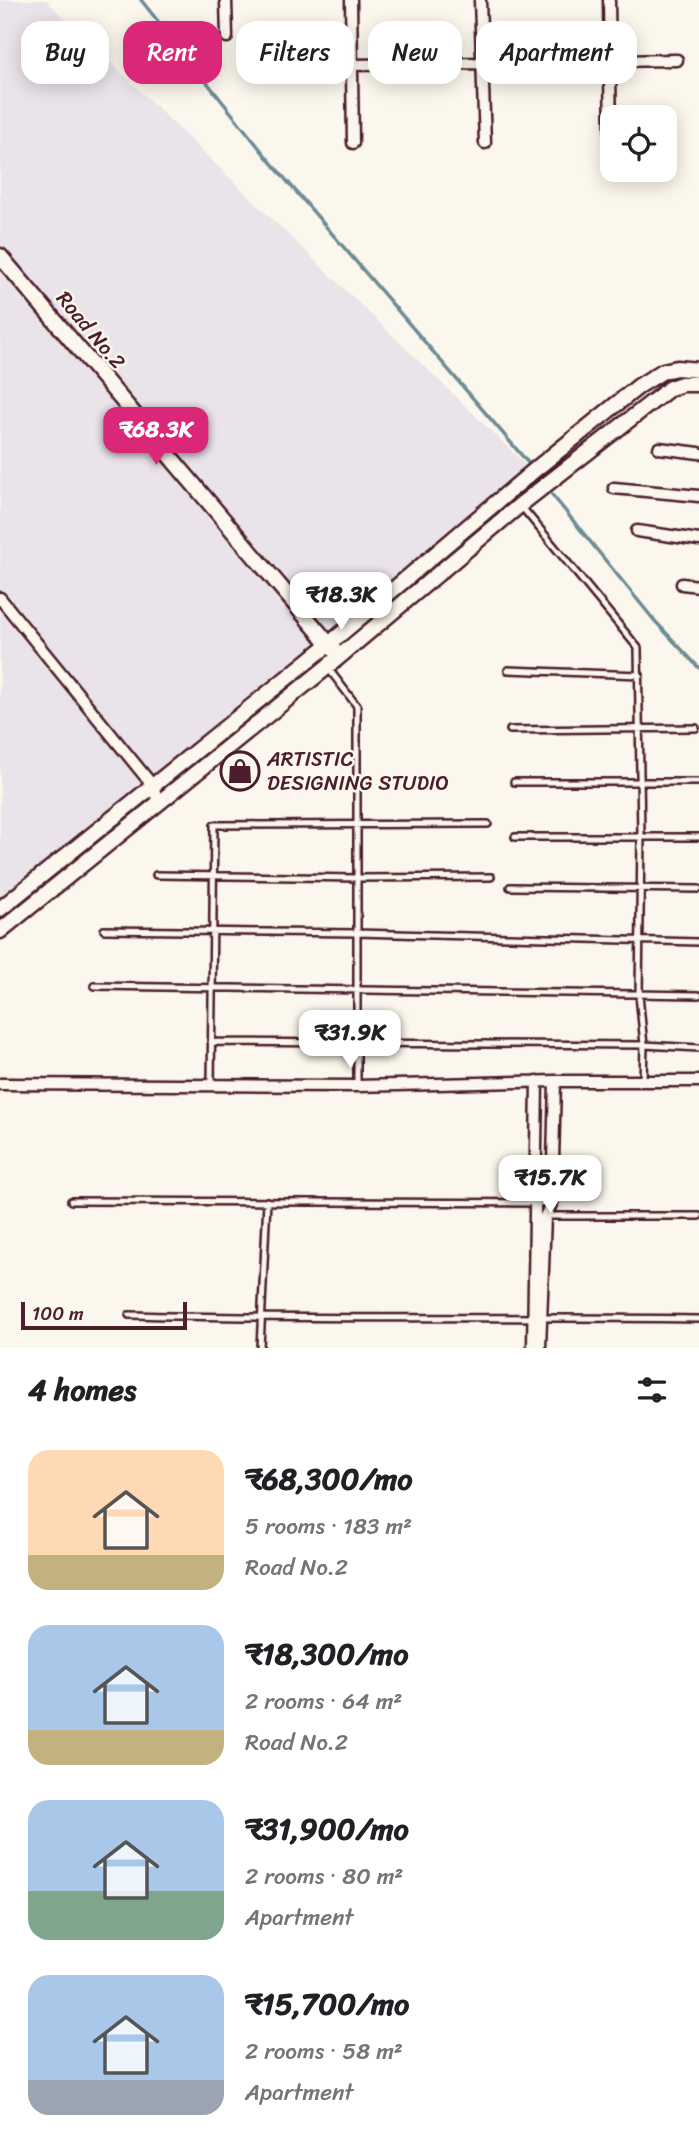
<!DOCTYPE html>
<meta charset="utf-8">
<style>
body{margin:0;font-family:Sriracha,sans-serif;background:#f2f2f2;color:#202124;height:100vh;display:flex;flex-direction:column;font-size:26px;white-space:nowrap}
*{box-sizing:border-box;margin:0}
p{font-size:23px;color:#757577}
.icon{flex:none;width:38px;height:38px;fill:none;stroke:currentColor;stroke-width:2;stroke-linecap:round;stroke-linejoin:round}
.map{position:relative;height:1348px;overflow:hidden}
.details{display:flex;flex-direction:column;background:#fff;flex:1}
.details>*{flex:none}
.top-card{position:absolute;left:21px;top:21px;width:658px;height:63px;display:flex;gap:14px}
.controls{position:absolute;left:600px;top:105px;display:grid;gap:14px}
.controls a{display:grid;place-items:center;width:77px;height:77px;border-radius:14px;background:#fff;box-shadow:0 4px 18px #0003;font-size:35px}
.scale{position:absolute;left:21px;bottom:18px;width:166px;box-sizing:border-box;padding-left:7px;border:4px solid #4a1f2b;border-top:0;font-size:19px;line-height:24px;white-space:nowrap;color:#4a1f2b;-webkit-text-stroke:5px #fbf7ec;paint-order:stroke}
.price{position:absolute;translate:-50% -60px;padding:0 16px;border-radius:14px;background:#fff;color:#222;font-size:23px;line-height:46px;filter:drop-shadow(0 2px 4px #0008)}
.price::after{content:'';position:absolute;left:50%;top:42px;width:21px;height:16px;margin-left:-10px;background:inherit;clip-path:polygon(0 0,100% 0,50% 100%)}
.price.current{background:#db2777;color:#fff}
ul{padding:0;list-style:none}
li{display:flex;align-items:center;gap:21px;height:175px;padding:0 28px}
li span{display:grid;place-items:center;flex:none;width:196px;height:140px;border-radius:21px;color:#555}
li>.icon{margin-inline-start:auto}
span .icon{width:84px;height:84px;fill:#fffc;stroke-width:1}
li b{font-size:30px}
h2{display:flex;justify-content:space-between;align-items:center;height:84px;padding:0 28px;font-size:30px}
.pill{padding:0 24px;border-radius:21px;background:#fff;box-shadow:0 4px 18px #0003;font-size:24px;line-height:63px}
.pill.current{background:#db2777;color:#fff}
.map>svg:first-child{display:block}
.built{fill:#eae3ea}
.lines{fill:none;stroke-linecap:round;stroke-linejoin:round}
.stream{stroke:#6c8b95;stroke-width:3.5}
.lane-casing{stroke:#4a1f2b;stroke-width:10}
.street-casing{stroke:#4a1f2b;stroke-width:15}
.secondary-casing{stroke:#4a1f2b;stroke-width:19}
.lane{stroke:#fbf7ec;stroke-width:5}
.street{stroke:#fbf7ec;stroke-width:10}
.secondary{stroke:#fbf7ec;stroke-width:14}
.labels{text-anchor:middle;stroke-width:5;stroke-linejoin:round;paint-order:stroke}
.street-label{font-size:21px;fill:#4a1f2b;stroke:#fbf7ec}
.poi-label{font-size:21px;fill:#4a1f2b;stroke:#fbf7ec;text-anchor:start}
</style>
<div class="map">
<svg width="699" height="1348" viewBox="0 0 699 1348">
<rect width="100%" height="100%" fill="#fbf7ec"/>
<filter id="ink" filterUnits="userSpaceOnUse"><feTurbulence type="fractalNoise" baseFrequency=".0143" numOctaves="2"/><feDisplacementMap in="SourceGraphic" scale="14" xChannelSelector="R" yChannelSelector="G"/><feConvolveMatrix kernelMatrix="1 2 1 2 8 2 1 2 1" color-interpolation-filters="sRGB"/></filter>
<g filter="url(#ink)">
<!-- built -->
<path class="built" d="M0,0H46L553,491L0,944Z"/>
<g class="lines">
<!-- stream -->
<path class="stream" d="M141,0L269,160L530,465
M549,491L654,620L699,668"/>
<!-- lane casing -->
<g class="lane-casing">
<path id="lane" d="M521,506L638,648L641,836L639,995L644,1045L643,1080
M328,668L357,706V1086
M508,670L640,675
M510,730L696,728
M514,782H699
M515,837H699
M156,875L357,878L491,877
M510,887L699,889
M104,930L357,933L699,942
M94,986L699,995
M211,1042L644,1045L699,1048
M211,1085L214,825L488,824
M71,1201L551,1203
M545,1216H699
M129,1315C319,1320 509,1316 699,1319
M260,1348L267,1201"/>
</g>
<!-- street casing -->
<g class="street-casing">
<path id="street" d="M226,0L227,37
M351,0L353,143
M480,0L485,143
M609,0L611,139
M352,65L677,60
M659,448L699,453
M614,488L699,496
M637,531L699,540
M682,584L699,586
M0,598L153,786L158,802
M0,1084L357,1086L555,1081H699
M533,1348L537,1081
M540,1348L545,1216L552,1203L555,1081"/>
</g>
<!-- secondary casing -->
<g class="secondary-casing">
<path id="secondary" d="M0,256L334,650
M0,909L329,644L537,468L639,386L663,371L677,368L699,370
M0,931L327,667L520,505L670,388L682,384H699"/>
</g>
<!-- lane -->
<use href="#lane" class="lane"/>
<!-- street -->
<use href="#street" class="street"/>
<!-- secondary -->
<use href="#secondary" class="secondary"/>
</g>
</g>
<!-- icons -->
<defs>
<g id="shop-ring" transform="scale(2.0125)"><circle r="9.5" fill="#fbf7ec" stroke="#4a1f2b" stroke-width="1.5"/><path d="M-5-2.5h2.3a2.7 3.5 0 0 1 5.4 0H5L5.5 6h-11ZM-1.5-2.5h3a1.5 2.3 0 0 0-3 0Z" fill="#4a1f2b"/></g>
</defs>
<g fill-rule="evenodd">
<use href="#shop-ring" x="240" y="771"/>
</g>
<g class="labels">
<!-- street labels -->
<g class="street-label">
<text transform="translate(91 330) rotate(50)" y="7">Road No.2</text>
</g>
<!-- poi labels -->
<g class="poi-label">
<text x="267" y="766">ARTISTIC<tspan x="267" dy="24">DESIGNING STUDIO</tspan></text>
</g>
</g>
</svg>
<div class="controls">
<a><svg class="icon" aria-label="locate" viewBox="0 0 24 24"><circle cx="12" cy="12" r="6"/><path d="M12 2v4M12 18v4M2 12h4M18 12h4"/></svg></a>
</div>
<div class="scale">100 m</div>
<b class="price current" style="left:156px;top:467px">₹68.3K</b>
<b class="price" style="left:341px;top:632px">₹18.3K</b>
<b class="price" style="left:350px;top:1070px">₹31.9K</b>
<b class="price" style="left:550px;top:1215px">₹15.7K</b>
<div class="top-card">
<a class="pill">Buy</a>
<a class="pill current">Rent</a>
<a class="pill">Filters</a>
<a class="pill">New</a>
<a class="pill">Apartment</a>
</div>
</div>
<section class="details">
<h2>4 homes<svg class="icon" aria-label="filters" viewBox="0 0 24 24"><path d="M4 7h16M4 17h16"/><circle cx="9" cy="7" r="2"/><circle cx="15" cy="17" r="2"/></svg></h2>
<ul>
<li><span style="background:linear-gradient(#ffd9b3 75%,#c2b280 0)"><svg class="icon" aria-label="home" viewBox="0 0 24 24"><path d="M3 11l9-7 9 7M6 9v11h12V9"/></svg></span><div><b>₹68,300/mo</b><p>5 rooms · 183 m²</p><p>Road No.2</p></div></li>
<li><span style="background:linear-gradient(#a9c7e8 75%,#c2b280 0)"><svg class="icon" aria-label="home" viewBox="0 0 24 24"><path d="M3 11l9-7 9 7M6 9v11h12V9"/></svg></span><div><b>₹18,300/mo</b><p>2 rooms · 64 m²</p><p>Road No.2</p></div></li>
<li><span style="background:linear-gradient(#a9c7e8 65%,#7fa58c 0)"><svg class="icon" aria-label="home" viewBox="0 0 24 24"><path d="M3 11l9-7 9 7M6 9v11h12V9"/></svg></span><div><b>₹31,900/mo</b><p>2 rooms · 80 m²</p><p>Apartment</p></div></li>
<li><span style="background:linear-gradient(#a9c7e8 75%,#9aa5b1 0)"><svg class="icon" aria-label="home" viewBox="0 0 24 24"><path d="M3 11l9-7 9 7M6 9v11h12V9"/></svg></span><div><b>₹15,700/mo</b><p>2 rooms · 58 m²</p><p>Apartment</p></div></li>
</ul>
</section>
